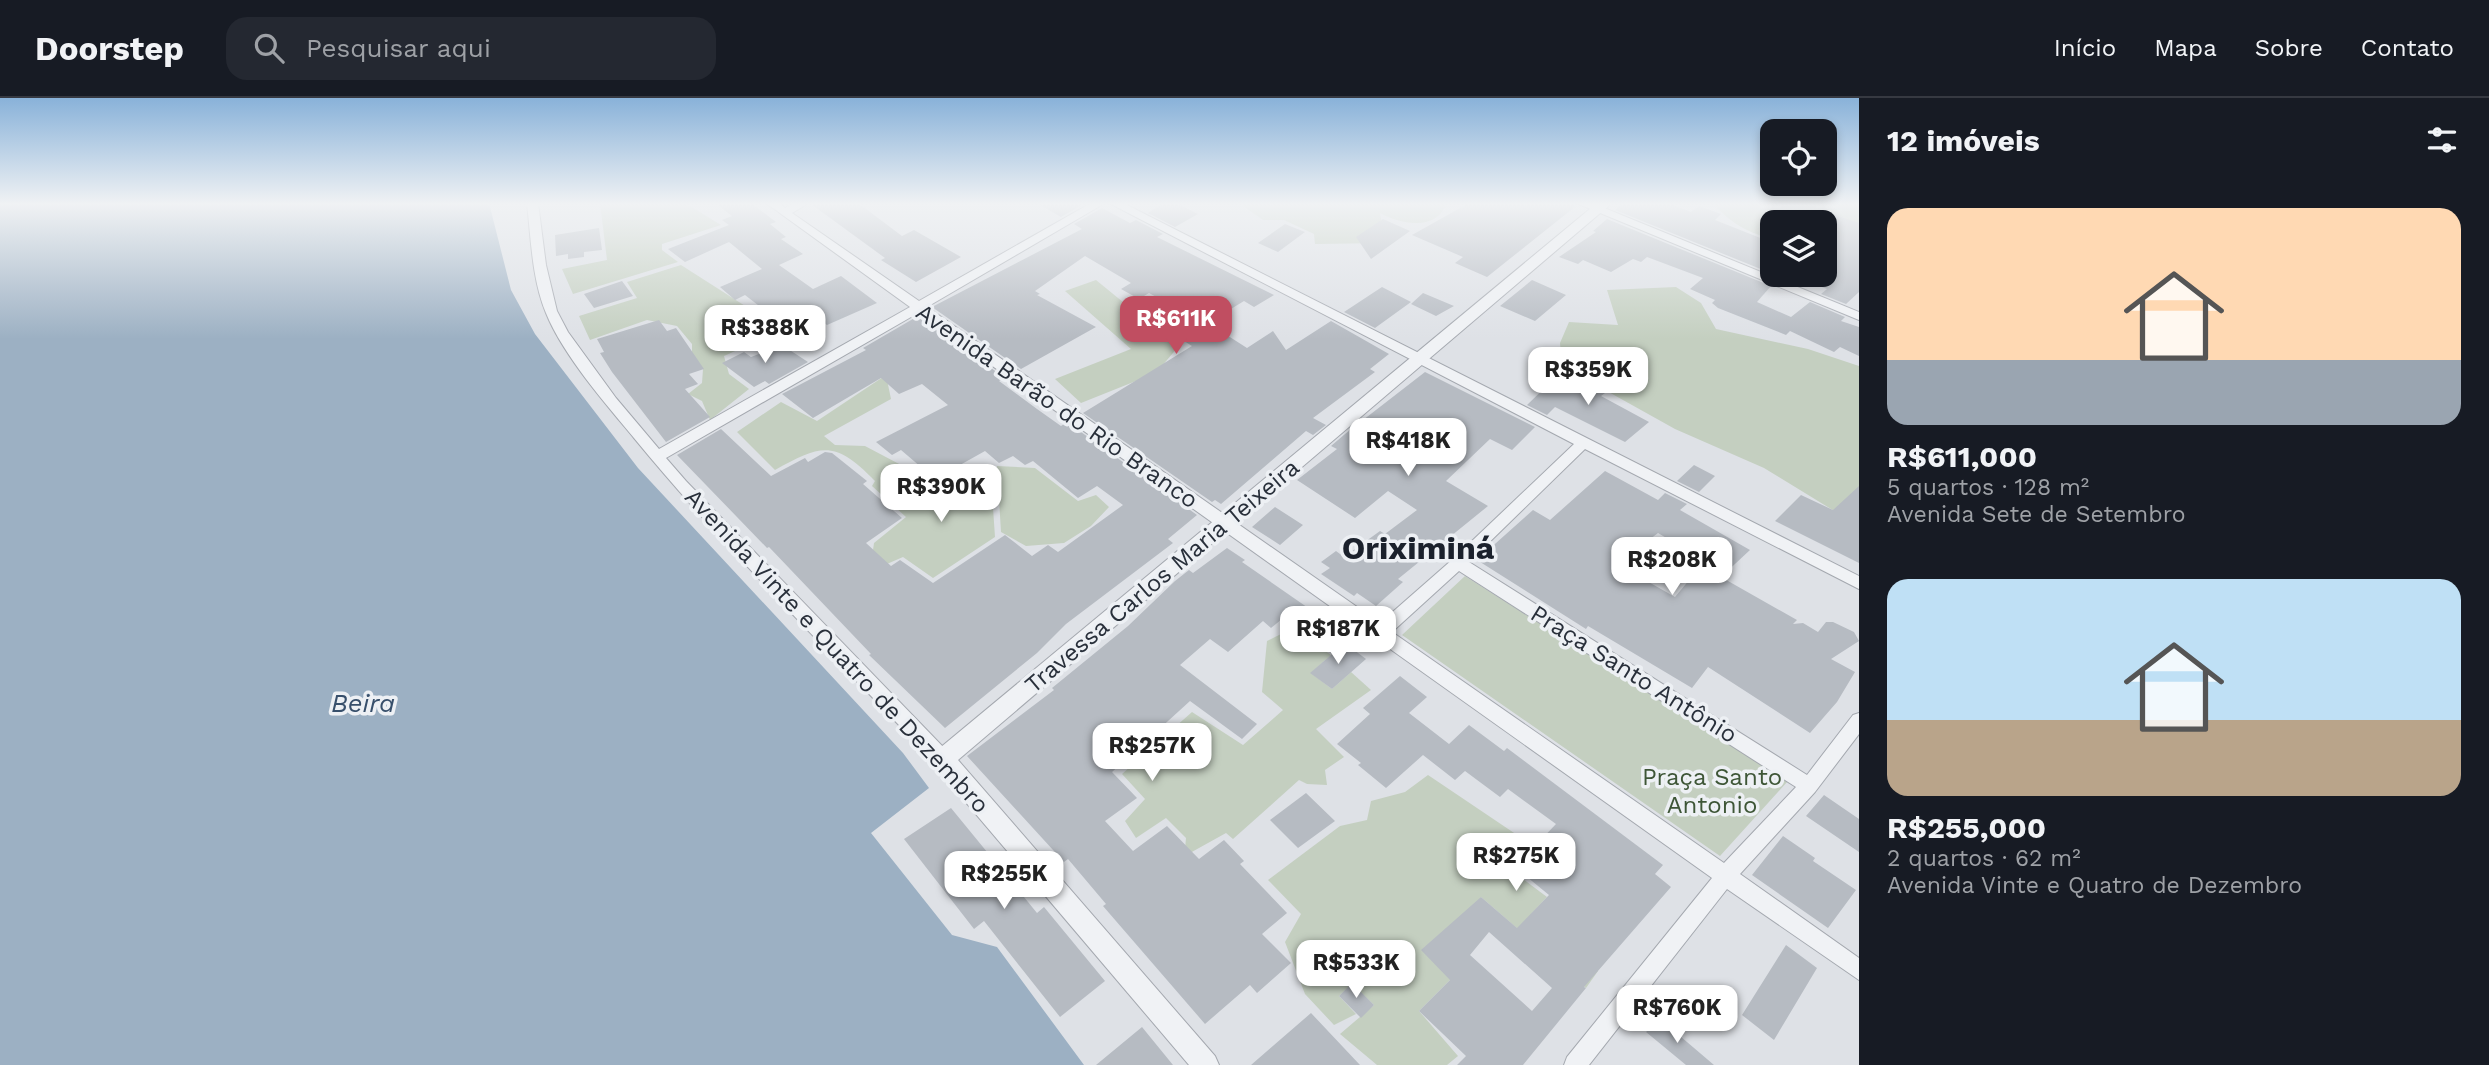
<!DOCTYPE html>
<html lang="pt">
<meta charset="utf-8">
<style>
body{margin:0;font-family:"Work Sans",sans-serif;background:#242831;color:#f1f3f6;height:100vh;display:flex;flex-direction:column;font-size:26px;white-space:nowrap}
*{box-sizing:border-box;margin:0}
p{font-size:23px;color:#9ea1a6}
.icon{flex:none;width:38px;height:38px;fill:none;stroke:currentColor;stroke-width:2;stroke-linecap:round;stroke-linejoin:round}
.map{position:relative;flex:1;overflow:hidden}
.sheet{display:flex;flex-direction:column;background:#171b24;width:630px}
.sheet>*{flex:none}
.controls{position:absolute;left:1760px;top:21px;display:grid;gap:14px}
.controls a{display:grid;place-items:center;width:77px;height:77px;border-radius:14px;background:#171b24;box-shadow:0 4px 10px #0003;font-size:35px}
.price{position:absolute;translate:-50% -60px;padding:0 16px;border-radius:14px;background:#fff;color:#222;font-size:23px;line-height:46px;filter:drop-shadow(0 2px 4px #0008)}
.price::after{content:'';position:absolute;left:50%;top:42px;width:21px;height:16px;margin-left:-10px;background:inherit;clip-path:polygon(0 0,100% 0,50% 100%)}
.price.active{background:#c04e61;color:#fff}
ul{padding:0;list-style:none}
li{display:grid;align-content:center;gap:14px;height:371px;padding:0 28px}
li span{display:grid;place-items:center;height:217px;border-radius:21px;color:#555}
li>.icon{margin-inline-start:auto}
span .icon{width:126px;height:126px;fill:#fffc;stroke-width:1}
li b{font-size:30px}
h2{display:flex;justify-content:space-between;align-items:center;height:84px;padding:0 28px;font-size:30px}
header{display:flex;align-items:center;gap:42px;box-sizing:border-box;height:98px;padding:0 35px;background:#171b24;border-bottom:2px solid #363941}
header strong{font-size:33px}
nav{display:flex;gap:38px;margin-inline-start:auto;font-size:24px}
.search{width:490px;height:63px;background:#242831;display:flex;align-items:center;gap:18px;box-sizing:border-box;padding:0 24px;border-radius:21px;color:#9ea1a6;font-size:26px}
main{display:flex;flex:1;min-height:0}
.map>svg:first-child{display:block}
.green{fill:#c4cfc0}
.water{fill:#9cb0c3}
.building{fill:#b6bbc2;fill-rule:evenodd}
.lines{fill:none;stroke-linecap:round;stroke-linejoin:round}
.minor-casing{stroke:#a4a8af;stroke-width:2}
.tertiary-casing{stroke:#a4a8af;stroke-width:2}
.minor{fill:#f0f2f5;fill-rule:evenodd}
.tertiary{fill:#f0f2f5;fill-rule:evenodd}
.labels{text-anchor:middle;stroke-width:7;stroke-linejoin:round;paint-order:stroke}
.street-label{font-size:24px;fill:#29303b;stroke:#edf0f4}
.park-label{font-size:24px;fill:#3e5637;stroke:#edf0f4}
.water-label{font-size:26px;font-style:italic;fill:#374f6b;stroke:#edf0f4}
.district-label{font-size:32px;font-weight:bold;fill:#1b212c;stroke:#edf0f4}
</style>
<header>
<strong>Doorstep</strong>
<div class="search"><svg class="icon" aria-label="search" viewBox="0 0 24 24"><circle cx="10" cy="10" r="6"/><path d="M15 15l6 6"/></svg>Pesquisar aqui</div>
<nav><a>Início</a><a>Mapa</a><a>Sobre</a><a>Contato</a></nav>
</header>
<main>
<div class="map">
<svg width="1859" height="967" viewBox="0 0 1859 967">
<rect width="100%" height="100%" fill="#dee1e6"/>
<!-- green -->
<path class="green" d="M600,105H685L721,127L662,146V152L678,164L573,196L562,171L607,162Z
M1239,105H1446C1438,134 1399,126 1380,115L1385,145L1315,146L1314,136L1284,122H1263Z
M1713,105H1859V165L1825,124H1773V140C1752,138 1726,122 1713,105Z
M681,167L794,239L754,253L742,250L724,258L729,276L749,291L710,322L702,303L688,296L702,285L703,271L692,257V246L677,228L647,222L590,242L579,218L637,200L627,184Z
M1096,182L1178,249L1156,275L1081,305L1055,281L1131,251L1065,193Z
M1676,189L1701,205L1716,231L1808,251L1859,268V425L1849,422L1764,370L1675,331L1562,268L1560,245L1569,224L1618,227L1607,192Z
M886,277L891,301L824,338L835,347L865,348L937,386L990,366L995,439L933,480L903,459L880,469L872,459L874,445L906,419L872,388L875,383C835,342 822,346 775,372L737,334L781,304L817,323Z
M997,368L1035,370L1078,403L1096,397L1109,409L1091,428L1064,445L1026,448L1001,434Z
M1465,478L1788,683L1720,758L1402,537Z
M1293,530L1331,557L1311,575L1332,591L1351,574L1371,592L1316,631L1344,659L1325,672L1327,687L1307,686L1299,682L1233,741L1226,735L1190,755L1185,751L1186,740L1166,720L1136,740L1125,723L1145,701L1122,676L1192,614L1243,647L1283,612L1262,594L1267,543Z
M1428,677L1529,745L1507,769L1547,799L1531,816L1598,873L1586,890L1481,799L1450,882L1419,913L1458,958L1447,967H1377L1340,936L1374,907L1352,886L1339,898L1356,916L1334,927L1305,896L1285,844L1301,816L1268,782L1340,728L1367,722L1371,703L1405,694Z"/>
<!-- water -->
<path class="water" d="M0,105H489L511,192L535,236L638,370L903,655L929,690L871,735L952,837L997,849L1084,967H0Z"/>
<!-- building -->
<path class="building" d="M715,105H751L776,124L770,126L786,139L781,141L803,156L779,167L813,191L841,178L877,205L827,227L818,220L791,233L745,197L735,202L720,189L762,171L729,144L685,164L668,151L729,127L722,122L732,118Z
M858,105L902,138L914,132L961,159L916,184L881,162L885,160L811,106Z
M1037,105H1085L1061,119Z
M1164,105H1176L1198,116L1175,129L1148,115Z
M1469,105H1574L1576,108L1487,179L1455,165L1463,159L1412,137Z
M1623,105H1668L1691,114L1699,108L1721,116L1715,122L1773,145V176L1615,112Z
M1102,110L1130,125L1136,122L1163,136L1157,139L1274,197L1254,209L1244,203L1208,225L1247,250L1273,233L1286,252L1331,223L1389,256L1370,271L1375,274L1313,320L1326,327L1313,337L1306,333L1221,406L1215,402L1212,404L1083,315L1192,248L1176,238L1183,234L1175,229L1193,219L1149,195L1139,201L1121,191L1131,185L1085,158L1035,193L1040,196L1037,197L1096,229L1021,271L932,209L1082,131L1074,126Z
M1832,116L1859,125V194L1846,206L1821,196L1827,191L1794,178L1825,177V124Z
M1383,121L1410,133L1371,161L1356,139Z
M1607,121L1771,188L1757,204L1791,219L1810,204L1845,219L1841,223L1859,229V258L1840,249L1834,254L1790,233L1786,237L1718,210L1712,205L1715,202L1690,191L1703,180L1647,159L1641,164L1633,161L1611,174L1583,162L1578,166L1559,159L1596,134L1593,133Z
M1285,126L1305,134L1278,154L1258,145Z
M599,130L602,152L584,154V159L568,161V156L556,158L555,137Z
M1532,182L1566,197L1535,223L1500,208Z
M622,183L633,198L594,210L584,196Z
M1382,189L1411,204L1375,230L1344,214Z
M1423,195L1454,208L1436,218L1411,206Z
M918,218L1005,280L999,283L1037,311L1061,328L1067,324L1197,417L1168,441L1173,445L1066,526L1037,555L945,630L869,557L871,556L769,449L767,450L677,357L721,331L771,378L805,360L808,364L825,354L832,355L867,383L863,386L902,420L866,445L891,468L900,462L933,485L1005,437L1032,458L1048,447L1058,454L1123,407L1097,388L1078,400L1033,363L1025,367L1013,358L999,365L985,353L935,381L901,352L892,357L876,344L948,307L922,286L899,296L881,280L813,320L782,296L866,252L863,250Z
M659,222L667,233L676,230L704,271L689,276L698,286L685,291L710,319L666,344L612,274L600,255L604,254L597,241Z
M782,247L808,264L769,286L765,283L754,289L722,265L744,254L751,259Z
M1425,274L1535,329L1512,352L1490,341L1446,383L1488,408L1398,481L1403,484L1376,508L1357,495L1354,498L1321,476L1330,470L1321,464L1336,453L1344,459L1380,433L1385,436L1417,412L1388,393L1355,420L1297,382L1337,351L1331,348L1345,336Z
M1559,276L1578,285L1587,279L1609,292L1601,298L1649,324L1625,344L1555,309L1547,317L1527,307Z
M1694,367L1715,378L1699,394L1677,383Z
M1605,373L1658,402L1665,395L1687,406L1680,412L1750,452L1721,479L1797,522L1793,526L1803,525L1818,534L1826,524H1833L1854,534L1859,543L1831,561L1855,574L1837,604L1810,635L1708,569L1692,590L1588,528L1586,531L1477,462L1533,412L1550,422ZM1658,435L1705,463L1675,499L1638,478L1641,476L1620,464Z
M1859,388V465L1775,423L1801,397L1833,412Z
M1275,409L1303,427L1280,447L1252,429Z
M1227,450L1245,462L1242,464L1340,532L1324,545L1287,517L1271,530L1263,523L1228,554L1210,541L1180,567L1257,626L1242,641L1190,603L1112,674L1137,700L1105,723L1133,753L1167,728L1199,761L1224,742L1244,763L1240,766L1287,815L1262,836L1291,865L1257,895L1250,887L1205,926L1103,808L1106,806L1068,761L1064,764L967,658L1054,592L1052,590L1128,528L1175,483L1189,472L1193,475Z
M1345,545L1366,561L1332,591L1310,575Z
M1400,578L1427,599L1409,615L1449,646L1469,627L1504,653L1507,650L1663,767L1655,776L1671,789L1584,889L1586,890L1523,967H1457L1466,958L1419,913L1450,882L1421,852L1481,799L1517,830L1549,797L1515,769L1556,726L1508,691L1500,699L1465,673L1455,682L1423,657L1386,690L1358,667L1361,665L1337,646L1370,616L1363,610ZM1489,834L1552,890L1532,913L1470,857Z
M1306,695L1335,723L1298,750L1270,722Z
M1824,697L1859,721V754L1806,718Z
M951,710L1037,815L1044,809L1105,883L1060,919L984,823L974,831L904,741Z
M1783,738L1815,760L1813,763L1856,792L1828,830L1752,777Z
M1786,847L1817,870L1774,942L1742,917Z
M1352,885L1374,907L1361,920L1339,898Z
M1311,915L1360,967H1251Z
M1660,921L1714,967H1686L1646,934Z
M1142,929L1173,967H1096Z"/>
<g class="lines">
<!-- minor casing -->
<g class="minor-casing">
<path id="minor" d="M527,105H538L546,167L557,213L568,234L616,300L659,351L910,209L766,105H779L785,110L794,105H809L792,115L919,203L1091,105H1105L927,209L1380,525L1453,461L1574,346L1109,105H1123L1859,478V491L1585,351L1469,464L1807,677L1853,617L1859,615V636L1815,694L1740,776L1859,860V882L1727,791L1589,967H1564L1567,959L1712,780L918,215L666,360L686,383L949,655L952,661L949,667L943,669L937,667C835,559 727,453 634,340C605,305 563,257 546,215C532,182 531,141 527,105ZM1459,473L1796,689L1724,765L1392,534Z
M1576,105H1592L1859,214V222Z"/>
</g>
<!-- tertiary casing -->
<g class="tertiary-casing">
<path id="tertiary" d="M1597,105H1612L958,662L1215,958L1219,967H1189L935,668L932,661L935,654Z"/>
</g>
<!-- minor -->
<use href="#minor" class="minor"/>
<!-- tertiary -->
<use href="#tertiary" class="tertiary"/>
</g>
<!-- sky -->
<linearGradient id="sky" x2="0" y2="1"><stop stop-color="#89b2d9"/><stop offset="0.44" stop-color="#f0f2f4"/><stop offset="1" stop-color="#f0f2f4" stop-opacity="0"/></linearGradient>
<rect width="1859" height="241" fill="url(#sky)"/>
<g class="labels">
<!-- street labels -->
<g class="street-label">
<text transform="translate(1057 308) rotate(35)" y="8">Avenida Barão do Rio Branco</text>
<text transform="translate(1162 478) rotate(-40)" y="8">Travessa Carlos Maria Teixeira</text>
<text transform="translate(837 553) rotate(47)" y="8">Avenida Vinte e Quatro de Dezembro</text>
<text transform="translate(1634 576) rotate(32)" y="8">Praça Santo Antônio</text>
</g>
<!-- park labels -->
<g class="park-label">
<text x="1712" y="687">Praça Santo<tspan x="1712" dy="28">Antonio</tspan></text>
</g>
<!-- water labels -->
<g class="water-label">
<text x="363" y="614">Beira</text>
</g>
<!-- district labels -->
<g class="district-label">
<text x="1418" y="461">Oriximiná</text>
</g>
</g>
</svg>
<div class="controls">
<a><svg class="icon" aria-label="locate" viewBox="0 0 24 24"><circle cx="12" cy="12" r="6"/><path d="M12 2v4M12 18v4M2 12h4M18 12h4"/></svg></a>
<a><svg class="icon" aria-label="layers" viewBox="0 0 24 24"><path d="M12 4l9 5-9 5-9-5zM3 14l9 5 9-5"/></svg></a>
</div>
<b class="price active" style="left:1176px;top:258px">R$611K</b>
<b class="price" style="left:765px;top:267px">R$388K</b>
<b class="price" style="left:1588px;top:309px">R$359K</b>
<b class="price" style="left:1408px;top:380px">R$418K</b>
<b class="price" style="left:941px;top:426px">R$390K</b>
<b class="price" style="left:1672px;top:499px">R$208K</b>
<b class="price" style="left:1338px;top:568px">R$187K</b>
<b class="price" style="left:1152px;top:685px">R$257K</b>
<b class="price" style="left:1516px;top:795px">R$275K</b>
<b class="price" style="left:1004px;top:813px">R$255K</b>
<b class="price" style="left:1356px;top:902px">R$533K</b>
<b class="price" style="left:1677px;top:947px">R$760K</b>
</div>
<section class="sheet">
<h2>12 imóveis<svg class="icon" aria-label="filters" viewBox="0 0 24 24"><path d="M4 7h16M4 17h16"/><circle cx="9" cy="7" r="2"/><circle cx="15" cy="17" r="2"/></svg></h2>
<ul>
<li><span style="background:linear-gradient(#ffd9b3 70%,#9aa5b1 0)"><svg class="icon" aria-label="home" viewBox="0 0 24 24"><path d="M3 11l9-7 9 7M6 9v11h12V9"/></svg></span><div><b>R$611,000</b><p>5 quartos · 128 m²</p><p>Avenida Sete de Setembro</p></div></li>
<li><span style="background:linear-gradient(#bfe0f5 65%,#b9a48a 0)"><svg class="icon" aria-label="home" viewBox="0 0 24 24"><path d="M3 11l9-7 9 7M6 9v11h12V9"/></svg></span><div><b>R$255,000</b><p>2 quartos · 62 m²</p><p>Avenida Vinte e Quatro de Dezembro</p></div></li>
</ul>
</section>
</main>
